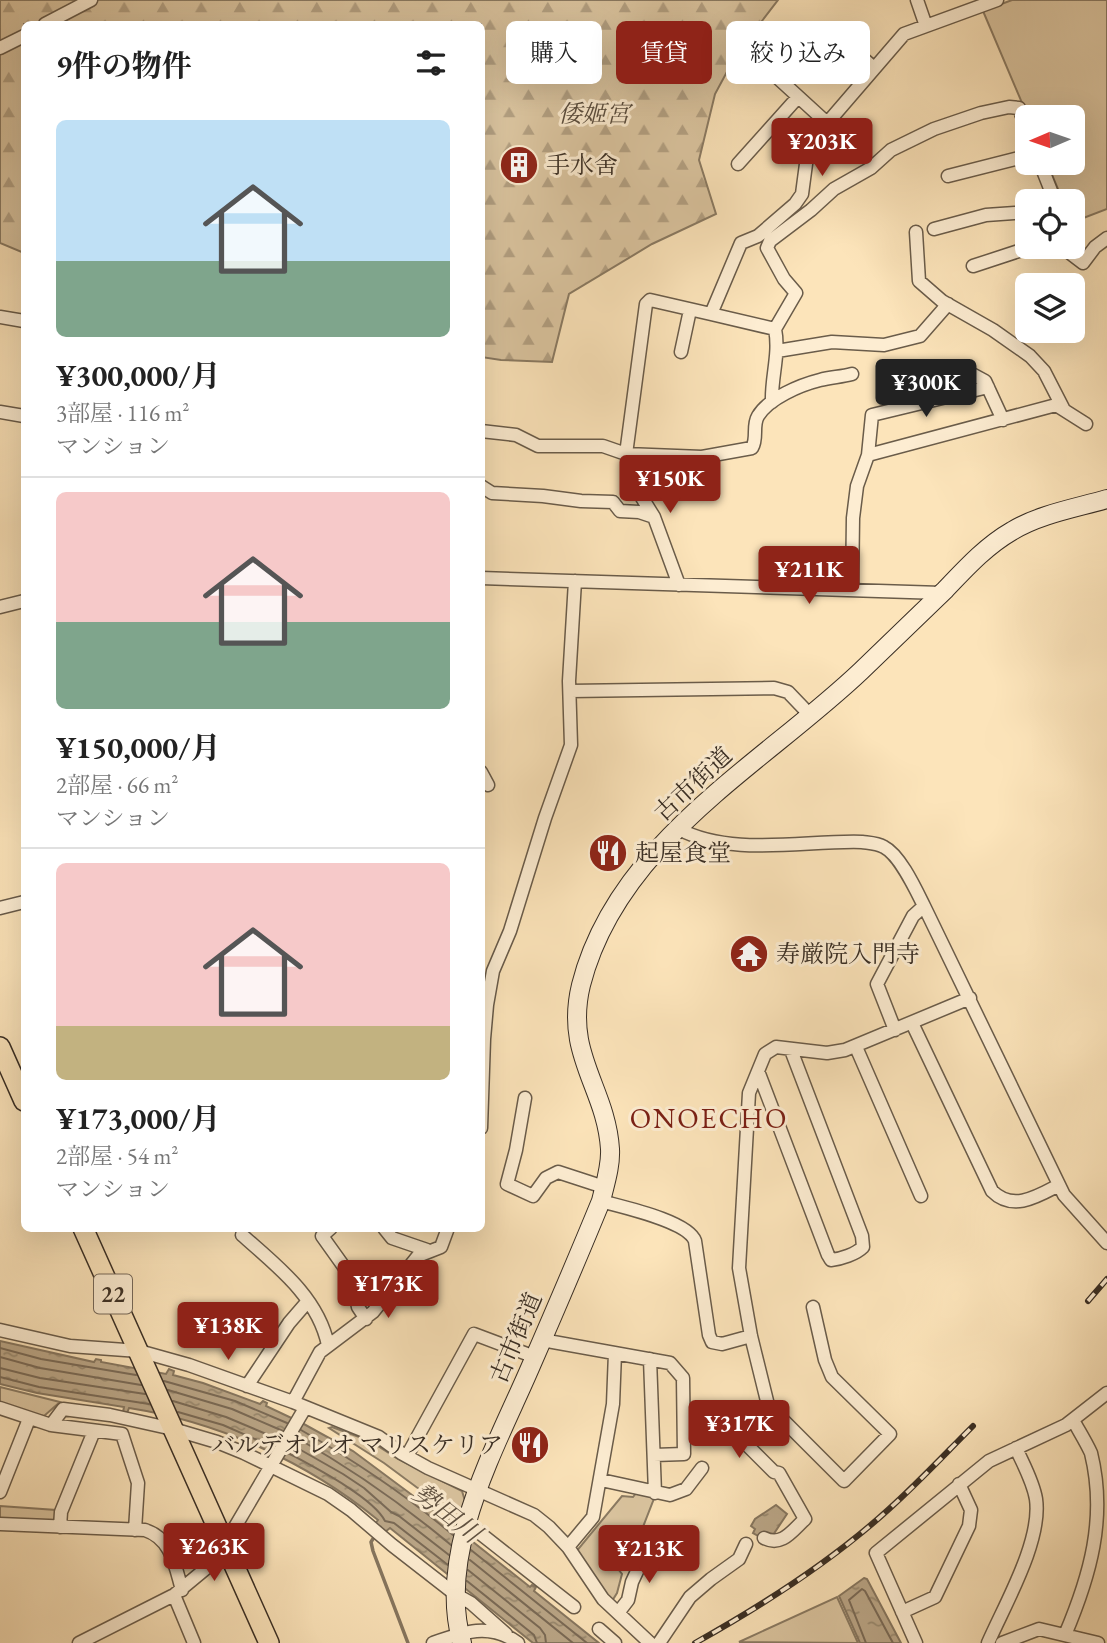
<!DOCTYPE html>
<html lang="ja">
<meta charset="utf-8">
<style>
body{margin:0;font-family:"EB Garamond","Noto Serif JP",serif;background:#f6f6f6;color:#222;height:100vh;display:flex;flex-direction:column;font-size:26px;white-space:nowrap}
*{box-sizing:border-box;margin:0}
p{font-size:23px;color:#767676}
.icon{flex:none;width:38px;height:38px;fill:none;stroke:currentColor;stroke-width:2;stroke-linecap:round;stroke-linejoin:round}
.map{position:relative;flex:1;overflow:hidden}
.drawer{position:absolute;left:21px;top:21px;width:464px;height:1211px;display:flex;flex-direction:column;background:#fff;border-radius:10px;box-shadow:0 7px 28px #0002}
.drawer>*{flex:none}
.hud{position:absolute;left:506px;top:21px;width:495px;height:63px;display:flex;gap:14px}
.needle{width:46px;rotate:268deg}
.tools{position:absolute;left:1015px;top:105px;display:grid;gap:14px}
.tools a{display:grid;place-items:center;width:70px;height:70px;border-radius:10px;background:#fff;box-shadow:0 7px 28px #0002;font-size:35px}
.price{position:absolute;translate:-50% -60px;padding:0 16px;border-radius:7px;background:#8f2418;color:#fff;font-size:23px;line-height:46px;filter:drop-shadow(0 2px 4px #0008)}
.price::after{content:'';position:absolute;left:50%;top:42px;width:21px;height:16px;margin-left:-10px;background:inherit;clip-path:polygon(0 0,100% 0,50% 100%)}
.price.on{background:#222;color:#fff}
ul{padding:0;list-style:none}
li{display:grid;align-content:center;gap:14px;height:371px;padding:0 35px}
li+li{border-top:2px solid #e0e0e0}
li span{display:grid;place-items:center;height:217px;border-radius:10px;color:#555}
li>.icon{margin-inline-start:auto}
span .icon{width:126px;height:126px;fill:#fffc;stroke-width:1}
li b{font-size:30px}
h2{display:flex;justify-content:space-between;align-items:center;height:84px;padding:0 35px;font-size:30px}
.pill{padding:0 24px;border-radius:10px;background:#fff;box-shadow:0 7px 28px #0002;font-size:24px;line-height:63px}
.pill.on{background:#8f2418;color:#fff}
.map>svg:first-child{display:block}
.forest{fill:url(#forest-firs);stroke:#8a7a62;stroke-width:2}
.green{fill:#dbc5a0;stroke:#8a7a62;stroke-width:2}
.water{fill:url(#water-ripples);stroke:#86765f;stroke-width:2}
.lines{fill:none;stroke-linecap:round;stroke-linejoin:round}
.shore{stroke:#7a6a56;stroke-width:2}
.stream{stroke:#86765f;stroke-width:3.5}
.street-casing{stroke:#6a5c4a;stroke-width:15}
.secondary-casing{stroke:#392e24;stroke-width:20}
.primary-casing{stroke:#392e24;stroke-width:22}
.street{stroke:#fdedd2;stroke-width:12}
.secondary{stroke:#fdedd2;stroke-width:18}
.primary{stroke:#fce4ba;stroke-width:19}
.rail-casing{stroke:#392e24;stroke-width:6}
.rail{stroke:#fdedd2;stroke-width:3.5;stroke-dasharray:10;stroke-linecap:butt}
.labels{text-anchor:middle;stroke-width:6;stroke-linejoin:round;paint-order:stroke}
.shield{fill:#fdedd2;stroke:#746758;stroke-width:2}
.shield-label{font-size:23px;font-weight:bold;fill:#392e24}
.park-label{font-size:24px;font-style:italic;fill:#594c3d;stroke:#fdedd2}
.poi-label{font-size:24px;fill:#392e24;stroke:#fdedd2;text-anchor:start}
.street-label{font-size:24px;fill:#392e24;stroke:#fdedd2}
.water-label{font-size:26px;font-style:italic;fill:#605242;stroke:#fdedd2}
.quarter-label{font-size:28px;letter-spacing:2px;fill:#7a1f14;stroke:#fdedd2}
</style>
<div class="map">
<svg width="1107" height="1643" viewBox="0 0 1107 1643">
<defs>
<pattern id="forest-firs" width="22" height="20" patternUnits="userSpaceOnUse" patternTransform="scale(1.75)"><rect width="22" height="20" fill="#dbc5a0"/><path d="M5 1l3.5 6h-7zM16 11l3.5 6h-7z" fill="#b3a082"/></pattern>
<pattern id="water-ripples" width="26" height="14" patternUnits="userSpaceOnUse" patternTransform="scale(1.75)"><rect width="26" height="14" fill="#baa687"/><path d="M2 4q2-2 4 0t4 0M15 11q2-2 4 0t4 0" fill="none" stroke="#98886e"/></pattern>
</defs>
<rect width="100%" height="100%" fill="#fce4ba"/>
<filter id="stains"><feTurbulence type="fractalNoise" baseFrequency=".00286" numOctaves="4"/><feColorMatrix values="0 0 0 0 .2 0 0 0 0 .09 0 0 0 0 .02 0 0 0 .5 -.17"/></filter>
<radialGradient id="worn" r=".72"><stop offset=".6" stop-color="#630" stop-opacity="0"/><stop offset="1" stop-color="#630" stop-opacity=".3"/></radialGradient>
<!-- forest -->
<path class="forest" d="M0,0H778L736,55L715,94L699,160L716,214L652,244L569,294L552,362L501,360L481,357V24H24V253L0,243Z"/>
<!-- green -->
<path class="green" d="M1012,0H1107V209L1073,222V201H1063L1047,163H1073V117H1028L983,11Z
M0,1387L60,1402L44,1416L23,1412L0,1402Z
M332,1427L370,1441L398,1459L462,1491L465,1501L458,1518L384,1463L329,1428Z
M637,1492L655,1496L641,1532L627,1551L622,1550L615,1565L622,1574L617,1593L612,1601L575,1553L622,1496L633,1497Z
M0,1506L56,1510V1521L0,1518Z
M837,1597L858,1643L739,1642Z"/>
<!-- water -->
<path class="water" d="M0,1341L94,1362L96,1359L101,1360V1362L166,1374L169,1369L174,1371L173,1375L203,1383L260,1404L263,1401L267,1403L266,1406L302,1423L353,1451L443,1518L446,1515L449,1518L448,1521L458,1530L530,1587L532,1585L536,1587L534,1591L599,1643H533L390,1528L385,1532L375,1524L378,1520C307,1462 219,1422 129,1408L127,1413L123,1412L124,1407L37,1393L0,1384Z
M776,1505L787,1514L773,1535L760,1537L753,1533L755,1529L751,1526L755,1519Z
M864,1578L867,1579L901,1643H860L839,1596Z"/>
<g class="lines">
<!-- shore -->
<path class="shore" d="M0,1348L41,1359L136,1375
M0,1357L40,1368L141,1385
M0,1368L40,1378L145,1394
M0,1377L39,1387L149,1404
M164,1381L235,1401L287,1423
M168,1390L232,1409L283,1431
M173,1401L226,1417L278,1439
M178,1412L223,1425L273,1447
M301,1430C355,1461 406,1495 453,1535
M297,1438C352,1469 402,1504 451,1545
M292,1445L343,1474L364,1488L391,1512L399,1516L449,1555
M288,1453C312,1466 373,1497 385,1521L394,1523L448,1565
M471,1550L587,1643
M470,1560L573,1643
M468,1570L540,1628L545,1635L546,1643
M467,1581L534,1635L537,1643
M866,1643L849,1600L862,1589L865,1591L893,1643"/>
<!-- stream -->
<path class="stream" d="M376,1534L371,1542L373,1551L408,1643"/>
<!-- street casing -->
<g class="street-casing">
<path id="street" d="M917,0L926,26
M45,24L91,0
M835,34L874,68
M0,48L24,36
M768,69L827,123
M1040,163L1055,201
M738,164L798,97
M948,176L1027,156
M934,229L986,215L1027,212
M916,232L919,281L942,301L993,330L1030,356L1044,371L1063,408
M1062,247L1083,263L1095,247L1107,238
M973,266L1031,247
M711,314L775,329L796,293L784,279L767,248L770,241L811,210L834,189L871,168L891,150L934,129L981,113L1009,107L1019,108L1027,130
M0,317L24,321
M777,351L832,342L884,345L920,336L948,304
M681,352L690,310
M959,367L985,381L1003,420
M772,402C771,377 780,354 775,329
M0,412L24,416
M481,431L516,435L538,446H603L626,454L702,457L752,448C758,438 752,426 758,416C769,398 800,385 820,380C831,377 841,377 852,374
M868,455L872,415L988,387
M481,486L492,493L543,496L581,501L613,502L620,511L639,512L654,517
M481,578L941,593
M679,585L654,517L633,483L626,454L646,304L650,300L711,314L741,243L758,236L795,204L802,194L808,149L817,135L904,34L997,0
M852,590L853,518L857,486L868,455L1056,405L1086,424
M0,607L24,601
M570,691L774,688L788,692L811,716
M481,772L488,785
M679,829C731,857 805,840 862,842C869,843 877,843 884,847C900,855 916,890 924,906L1064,1195L1107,1243
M0,908L24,902
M912,1023L992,1191C1013,1212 1038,1196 1059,1185
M895,1030L877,984L913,916L924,906
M856,1047L921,1196
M758,1071L828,1255L831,1260C841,1259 856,1254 863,1247L862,1236L791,1050
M525,1098L516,1150L507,1184L533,1196L546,1178L558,1172L604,1187
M481,1128L484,1039L487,1005L493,971L510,931L545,818L571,745L569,681L575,581
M601,1201C622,1207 688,1221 695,1241L709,1335L712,1342L722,1344L751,1336
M331,1228L322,1236L352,1278L358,1307L366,1319
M384,1228L392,1238L427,1250
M242,1235C277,1266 318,1297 328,1345
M813,1307L825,1360L832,1377L890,1434L844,1481L768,1405L751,1336L739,1268L749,1093L765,1054L776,1047L827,1053L845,1050L970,998
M0,1330L70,1346L139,1351L189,1365L293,1402L379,1437L401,1453L428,1468L534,1515L549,1527L568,1547L603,1599L650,1643
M542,1340L670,1363L683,1378L684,1454L654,1455
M650,1359L655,1493
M247,1386L289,1323L308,1301
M293,1402L320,1352L373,1312L418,1256L441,1247L448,1228
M0,1408L51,1425L122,1434L138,1483L135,1530
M51,1425L63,1409L110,1415L173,1429L217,1442L244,1453L328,1494L351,1510L392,1545L455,1594L471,1603L506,1634
M407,1456L474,1334L535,1357
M601,1480L670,1495L686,1489L702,1468
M0,1492L29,1419
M467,1523L574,1607
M0,1524L145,1530C172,1539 175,1566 182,1590
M60,1527L61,1512L94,1431
M764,1538C782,1547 792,1531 805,1519L779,1473L774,1472L737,1435L768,1405
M568,1547L593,1517L613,1404L615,1353
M174,1595L194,1643
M902,1612L935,1597L969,1526L971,1510L959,1484
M618,1613L628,1600L632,1582L639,1567L659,1539
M599,1629L615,1643
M1065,1635C1090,1576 1107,1518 1091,1453C1086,1442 1079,1431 1073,1420
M79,1643L174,1595L215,1561L305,1408
M433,1643C463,1632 490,1622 518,1643
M659,1643L690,1597L711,1579L739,1559L746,1544
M916,1643L876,1553L989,1461L1066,1425L1107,1393
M988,1643C1005,1604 1042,1541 1036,1499C1033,1481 1023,1464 1016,1448
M1002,1643L1039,1629L1098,1643"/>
</g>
<!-- secondary casing -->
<g class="secondary-casing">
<path id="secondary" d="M462,1643C436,1553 495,1449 530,1368C554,1313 578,1257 601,1201C605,1184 611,1166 610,1149C606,1087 564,1055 581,985C617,842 762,765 861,671C889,644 917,617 945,590C966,568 986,546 1012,531C1040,514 1076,508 1107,499"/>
</g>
<!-- primary casing -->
<g class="primary-casing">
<path id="primary" d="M0,1047L24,1101
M83,1228L269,1643"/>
</g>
<!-- street -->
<use href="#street" class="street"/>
<!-- secondary -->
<use href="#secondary" class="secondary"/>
<!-- primary -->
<use href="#primary" class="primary"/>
<!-- rail casing -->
<g class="rail-casing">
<path id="rail" d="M1088,1301L1107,1279
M695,1643C763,1605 831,1562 889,1509C918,1483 945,1454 973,1426"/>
</g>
<!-- rail -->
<use href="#rail" class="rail"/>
</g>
<!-- icons -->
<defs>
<g id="building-disc" transform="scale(2.0125)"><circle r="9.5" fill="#8f2418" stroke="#fdedd2"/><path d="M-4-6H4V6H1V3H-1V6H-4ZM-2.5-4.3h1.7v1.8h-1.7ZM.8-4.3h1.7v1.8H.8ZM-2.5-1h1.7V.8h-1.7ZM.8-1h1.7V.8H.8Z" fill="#fff"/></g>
<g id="restaurant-disc" transform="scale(2.0125)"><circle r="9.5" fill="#8f2418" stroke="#fdedd2"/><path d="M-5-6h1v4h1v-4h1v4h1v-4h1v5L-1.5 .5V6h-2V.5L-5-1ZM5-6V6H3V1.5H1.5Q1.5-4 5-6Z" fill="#fff"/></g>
<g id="temple-disc" transform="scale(2.0125)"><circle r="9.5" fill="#8f2418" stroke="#fdedd2"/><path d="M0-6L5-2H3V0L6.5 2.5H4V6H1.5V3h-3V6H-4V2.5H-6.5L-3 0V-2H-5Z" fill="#fff"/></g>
</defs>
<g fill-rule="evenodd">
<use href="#building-disc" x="519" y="165"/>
<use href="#restaurant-disc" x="608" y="853"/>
<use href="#temple-disc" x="749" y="954"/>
<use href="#restaurant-disc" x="530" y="1445"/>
</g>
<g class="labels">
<!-- shield labels -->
<rect class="shield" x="94" y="1274.5" width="38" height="39" rx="5"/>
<g class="shield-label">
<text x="113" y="1302">22</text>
</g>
<!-- park labels -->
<g class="park-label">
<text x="594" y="122">倭姬宮</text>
</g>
<!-- poi labels -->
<g class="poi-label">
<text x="546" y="173">手水舍</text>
<text x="635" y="861">起屋食堂</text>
<text x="776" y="962">寿厳院入門寺</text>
<text x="503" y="1453" text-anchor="end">バルデオレオ マリスケリア</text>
</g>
<!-- street labels -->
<g class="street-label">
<text transform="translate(693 784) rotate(-43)" y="8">古市街道</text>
<text transform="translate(516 1338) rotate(-67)" y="8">古市街道</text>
</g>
<!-- water labels -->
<g class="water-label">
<text transform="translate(447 1513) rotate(38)" y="9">勢田川</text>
</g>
<!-- quarter labels -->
<g class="quarter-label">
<text x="709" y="1128">ONOECHO</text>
</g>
</g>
<rect width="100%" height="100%" filter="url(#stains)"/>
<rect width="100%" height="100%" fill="url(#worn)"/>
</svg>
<div class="tools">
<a><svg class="needle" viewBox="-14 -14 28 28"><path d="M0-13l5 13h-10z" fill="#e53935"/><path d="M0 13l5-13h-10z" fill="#767676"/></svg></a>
<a><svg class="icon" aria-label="locate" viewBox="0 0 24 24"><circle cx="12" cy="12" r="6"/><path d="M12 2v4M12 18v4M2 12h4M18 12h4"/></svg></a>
<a><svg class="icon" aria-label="layers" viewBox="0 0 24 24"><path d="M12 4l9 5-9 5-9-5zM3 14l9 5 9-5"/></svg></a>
</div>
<b class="price" style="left:822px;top:178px">¥203K</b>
<b class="price on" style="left:926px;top:419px">¥300K</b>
<b class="price" style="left:670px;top:515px">¥150K</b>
<b class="price" style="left:809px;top:606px">¥211K</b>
<b class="price" style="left:388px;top:1320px">¥173K</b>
<b class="price" style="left:228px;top:1362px">¥138K</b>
<b class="price" style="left:739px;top:1460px">¥317K</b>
<b class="price" style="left:214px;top:1583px">¥263K</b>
<b class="price" style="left:649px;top:1585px">¥213K</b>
<div class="hud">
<a class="pill">購入</a>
<a class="pill on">賃貸</a>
<a class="pill">絞り込み</a>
</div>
<section class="drawer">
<h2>9件の物件<svg class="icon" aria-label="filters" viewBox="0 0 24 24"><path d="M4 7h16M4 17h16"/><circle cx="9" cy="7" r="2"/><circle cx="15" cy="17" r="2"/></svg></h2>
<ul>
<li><span style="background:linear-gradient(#bfe0f5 65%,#7fa58c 0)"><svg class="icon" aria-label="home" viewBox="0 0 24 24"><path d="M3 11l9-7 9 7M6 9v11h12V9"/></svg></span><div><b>¥300,000/月</b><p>3部屋 · 116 m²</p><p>マンション</p></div></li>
<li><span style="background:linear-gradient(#f6c9c9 60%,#7fa58c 0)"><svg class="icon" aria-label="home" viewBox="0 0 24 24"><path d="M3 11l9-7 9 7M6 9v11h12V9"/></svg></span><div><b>¥150,000/月</b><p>2部屋 · 66 m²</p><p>マンション</p></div></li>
<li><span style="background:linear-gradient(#f6c9c9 75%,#c2b280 0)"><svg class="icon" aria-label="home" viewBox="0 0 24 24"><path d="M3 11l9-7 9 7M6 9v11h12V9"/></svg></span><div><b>¥173,000/月</b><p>2部屋 · 54 m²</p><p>マンション</p></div></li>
</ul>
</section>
</div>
